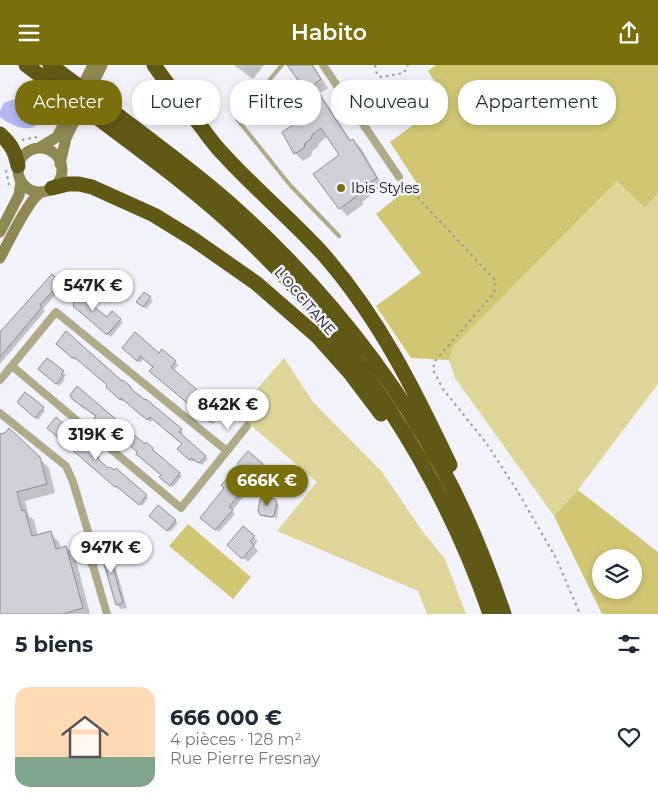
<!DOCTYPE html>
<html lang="fr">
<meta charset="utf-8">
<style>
body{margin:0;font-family:Montserrat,sans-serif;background:#f6f6f7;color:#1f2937;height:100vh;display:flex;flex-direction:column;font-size:19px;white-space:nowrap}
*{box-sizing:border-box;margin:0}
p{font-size:16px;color:#747a83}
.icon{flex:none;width:28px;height:28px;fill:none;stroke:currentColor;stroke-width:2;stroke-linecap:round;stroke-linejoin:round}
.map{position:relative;height:549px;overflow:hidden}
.side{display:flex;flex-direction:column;background:#fff;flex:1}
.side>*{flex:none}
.hud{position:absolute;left:15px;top:15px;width:629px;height:45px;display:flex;gap:10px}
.controls{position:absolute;left:592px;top:484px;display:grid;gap:10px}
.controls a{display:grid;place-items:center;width:50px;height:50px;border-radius:50%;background:#fff;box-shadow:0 2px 8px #0003;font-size:25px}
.price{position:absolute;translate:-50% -42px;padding:0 11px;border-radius:18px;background:#fff;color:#222;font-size:16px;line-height:32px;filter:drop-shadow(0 1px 2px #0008)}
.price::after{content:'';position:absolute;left:50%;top:30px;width:15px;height:11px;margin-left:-8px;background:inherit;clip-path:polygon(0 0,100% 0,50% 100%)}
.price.active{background:#796f0d;color:#fff}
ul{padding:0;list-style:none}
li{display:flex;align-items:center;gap:15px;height:125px;padding:0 15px}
li span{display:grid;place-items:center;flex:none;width:140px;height:100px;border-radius:15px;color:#555}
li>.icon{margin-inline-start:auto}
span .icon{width:60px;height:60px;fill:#fffc;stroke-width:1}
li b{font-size:21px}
h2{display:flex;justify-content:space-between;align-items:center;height:60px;padding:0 15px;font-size:21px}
.pill{padding:0 18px;border-radius:20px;background:#fff;box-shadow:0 2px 8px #0003;font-size:18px;line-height:45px}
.pill.active{background:#796f0d;color:#fff}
header{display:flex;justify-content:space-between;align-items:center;height:65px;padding:0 15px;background:#796f0d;color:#fff;font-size:22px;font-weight:600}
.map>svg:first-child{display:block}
.green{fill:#ddd698}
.forest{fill:#d1c773;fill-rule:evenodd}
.water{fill:#b4b9f5}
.shadow{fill:#0003}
.building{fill:#cecfd7;stroke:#8d8e95}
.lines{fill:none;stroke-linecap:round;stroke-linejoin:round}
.path{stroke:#98999e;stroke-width:2;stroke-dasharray:2.5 4;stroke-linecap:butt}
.lane{stroke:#afab89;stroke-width:4}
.street{stroke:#afab89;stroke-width:8}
.secondary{stroke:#8e8853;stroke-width:11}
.highway{stroke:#605916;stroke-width:15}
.highway-bridge{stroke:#605916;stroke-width:15}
.poi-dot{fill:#796f0d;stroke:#f2f2fa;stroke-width:2}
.labels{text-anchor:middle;stroke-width:5;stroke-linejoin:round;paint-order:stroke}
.poi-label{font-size:14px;fill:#161719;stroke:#f2f2fa;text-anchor:start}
.street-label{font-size:14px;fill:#161719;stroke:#f2f2fa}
</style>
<header><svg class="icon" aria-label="menu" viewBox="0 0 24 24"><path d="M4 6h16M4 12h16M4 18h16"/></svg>Habito<svg class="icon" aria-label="share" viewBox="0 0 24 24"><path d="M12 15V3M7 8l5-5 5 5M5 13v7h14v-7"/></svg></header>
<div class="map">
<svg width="658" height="549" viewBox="0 0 658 549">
<rect width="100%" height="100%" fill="#f2f2fa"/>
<!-- green -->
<path class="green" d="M617,116L645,143L658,128V319L578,425L554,451L455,313L449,295L453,282Z
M284,293L313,337L382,407L423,467L445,494L466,549H427L418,526L277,466L317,417L236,348Z"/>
<!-- forest -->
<path class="forest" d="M436,0H658V128L645,143L617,116L453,282L449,295L411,293L376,241L421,208L376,149L416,117L390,77L447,35L428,6Z
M578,425L658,487V549H602L554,451ZM601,492H634V525H601Z
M188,459L251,512L233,534L169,481Z"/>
<!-- water -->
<path class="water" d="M15,34L40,46C42,73 13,63 0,52V46L4,38Z"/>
<!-- shadow -->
<path class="shadow" d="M234,0H264L253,14Z
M294,0H313L328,23L320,28L351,76L353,75L361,83L383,121L369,130L370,131L362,137L364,139L347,151L340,143L341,91L328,71L319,78L318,82L312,86L311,91L303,96L295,88L284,68L315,51L307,26Z
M52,211L63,221L43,244L45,246L0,299V269Z
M84,228L94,237L91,240L107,254L112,248L123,257L111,272L77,243Z
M144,229L153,236L146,244L140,239Z
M60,282L122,318L123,317L132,326L145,337L146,336L181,365L183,368L181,371L208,394L202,400L194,395L192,397L178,384L183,379L153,354L150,357L125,335L123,337L107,322L109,321L77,293L75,295Z
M124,283L159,289L162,286L178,300L174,305L223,349L213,359L154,309V302L144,293L140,298Z
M48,295L66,310L63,313L65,314L59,321L40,304Z
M73,333L117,357L120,360L113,368L86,342L84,344Z
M43,343L45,346L38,355L29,348Z
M48,363L98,390L100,392L98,395L108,404L115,407L116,405L148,433L142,441L119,422L118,424Z
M0,371L39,393L49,403L55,428L25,436L29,451L34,455L38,471L50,468L59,477L61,483L66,482L75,491L90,549H0Z
M146,379L182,411L173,422L161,412L162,410L145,381Z
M248,388L266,403L232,446L235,449L219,467L205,456Z
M274,435L279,440L277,453L264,452L261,449Z
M151,451L175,456L178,458L170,467Z
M243,463L258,476L254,481L258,486L248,497L233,484Z
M106,482L111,486L127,543L121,544L117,540Z"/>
<!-- building -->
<path class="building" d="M287,0H312L321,14L313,20L350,76L353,74L377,113L363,122L364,123L355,129L357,131L339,144L313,109L339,90L321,63L312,70L311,74L305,78L304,83L294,89L282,67L299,56L303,57L313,50L299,29L305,25Z
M52,209L61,217L40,240L42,242L0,292V267Z
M76,223L83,228L84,226L92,233L90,236L93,241L107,252L112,246L121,254L107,270L73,241L74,238L68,233Z
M144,227L151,232L143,242L136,237Z
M66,266L122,316L123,315L131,322L130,323L145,335L146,334L182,364L179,367L206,391L199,398L191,393L189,395L177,384L182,379L150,352L147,355L121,333L120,335L106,322L107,320L74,292L72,293L56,279Z
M135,267L159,288L162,284L176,296L171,302L220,345L210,357L149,306L153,302L140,291L137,296L122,283Z
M47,293L64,306L61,309L63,311L56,319L38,304Z
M77,321L118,356L110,366L99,358L94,353L96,351L72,334L70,330Z
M25,327L44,342L35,353L17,337Z
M56,352L98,389L96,392L108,403L110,402L114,405L116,403L147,430L139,440L116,421L115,422L47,363Z
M9,363L40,392L47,419L17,427L22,446L25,445L32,471L51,466L56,484L66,481L83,543L63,549H0V369L5,368Z
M134,370L145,379L146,377L153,383L152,384L180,408L170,421L159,412L161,410L136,389L137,387L127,378Z
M248,386L263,399L229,442L233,445L215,465L200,453L224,423L221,420L239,401L237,399Z
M264,432L275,434L277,437L274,450L272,452L260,450L258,446L260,434Z
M158,440L176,455L167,466L149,451Z
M243,461L255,471L250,476L254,480L242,494L227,480Z
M107,480L123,538L116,540L99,482Z"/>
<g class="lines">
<!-- path -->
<path class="path" d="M375,0L377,10L381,12L404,8L408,0
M22,75L37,72
M6,105L9,120
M404,118L496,216L494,228L435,296L433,305L443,324L487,379L518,427L556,493L580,549"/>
<!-- lane -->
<path class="lane" d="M282,0L237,54L290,120L339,171"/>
<!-- street -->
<path class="street" d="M323,0L399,112
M0,315L56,247L227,386L181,443L12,301
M0,348L66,401L73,417L90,473L95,495L93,501
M227,386L247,361
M89,475C87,486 87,492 93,501L107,549"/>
<!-- secondary -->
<path class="secondary" d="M78,30L93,0
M39,83L57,72L68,51
M18 105a22 22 0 1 1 44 0a22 22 0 1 1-44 0Z
M60,99L66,73L102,0
M0,167L19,130L21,116
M0,193C7,180 30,131 42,127"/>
<!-- highway -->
<path class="highway" d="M26,0L53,20
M50,0L61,8
M154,0C167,19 181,36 195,54C205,66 213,79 224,90C255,124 291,154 323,189C379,253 414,324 450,400
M107,42C150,75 195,107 235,143C317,217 389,305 442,403C467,449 487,499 504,549
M99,54C148,91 198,127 243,170C354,275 440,404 490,549
M0,69C11,79 15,86 18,101
M52,123L68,119H79L92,122L154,150L193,174L256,218L317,271L350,308L381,349"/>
<!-- highway-bridge -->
<path class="highway-bridge" d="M61,8L107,42
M53,20L99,54"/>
</g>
<!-- markers -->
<circle class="poi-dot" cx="341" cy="123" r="5"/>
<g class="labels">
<!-- poi labels -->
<g class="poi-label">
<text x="351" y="128">Ibis Styles</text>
</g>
<!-- street labels -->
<g class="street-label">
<text transform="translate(305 236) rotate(49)" y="5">L'OCCITANE</text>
</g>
</g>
</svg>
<div class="controls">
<a><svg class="icon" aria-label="layers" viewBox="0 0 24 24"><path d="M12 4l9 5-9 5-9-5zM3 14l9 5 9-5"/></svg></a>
</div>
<b class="price" style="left:93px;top:247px">547K €</b>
<b class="price" style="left:228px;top:366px">842K €</b>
<b class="price" style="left:96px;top:396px">319K €</b>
<b class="price active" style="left:267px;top:442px">666K €</b>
<b class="price" style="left:111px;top:509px">947K €</b>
<div class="hud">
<a class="pill active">Acheter</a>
<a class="pill">Louer</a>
<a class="pill">Filtres</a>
<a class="pill">Nouveau</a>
<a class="pill">Appartement</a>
</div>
</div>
<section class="side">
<h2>5 biens<svg class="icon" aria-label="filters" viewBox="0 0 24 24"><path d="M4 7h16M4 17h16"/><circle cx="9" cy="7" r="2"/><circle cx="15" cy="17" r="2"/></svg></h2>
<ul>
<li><span style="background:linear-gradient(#ffd9b3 70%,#7fa58c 0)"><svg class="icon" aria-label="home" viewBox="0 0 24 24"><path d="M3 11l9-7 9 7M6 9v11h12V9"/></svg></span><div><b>666 000 €</b><p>4 pièces · 128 m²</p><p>Rue Pierre Fresnay</p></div><svg class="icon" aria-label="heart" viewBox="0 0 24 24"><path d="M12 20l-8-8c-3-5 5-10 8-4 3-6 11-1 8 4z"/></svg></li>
</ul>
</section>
